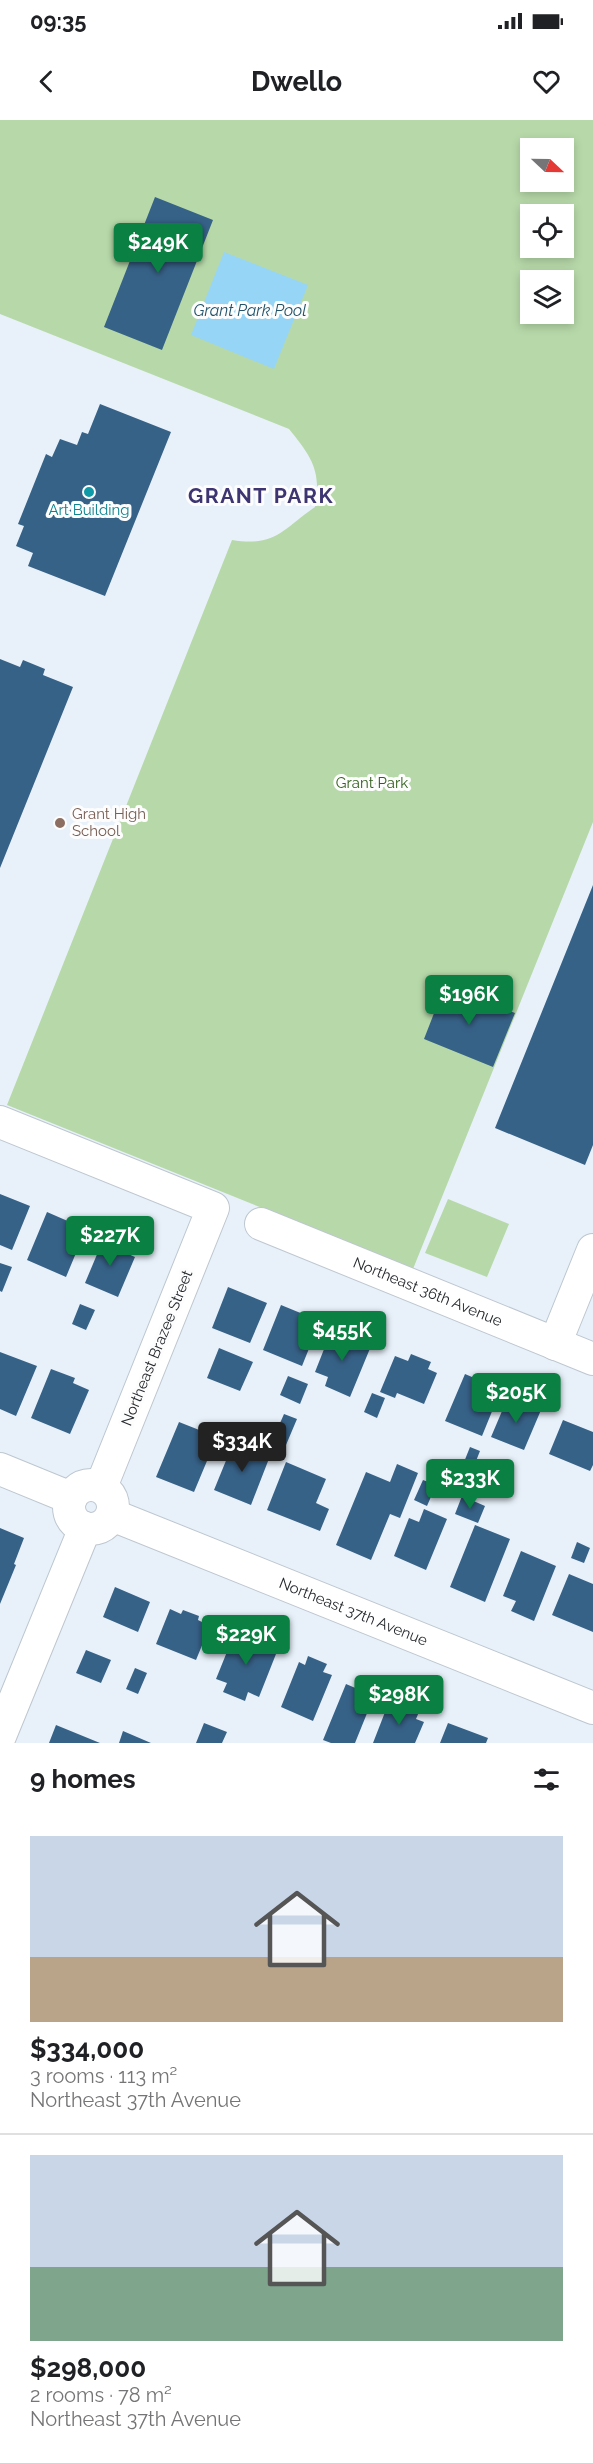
<!DOCTYPE html>
<meta charset="utf-8">
<style>
body{margin:0;font-family:Raleway,sans-serif;background:#f2f2f2;color:#202124;height:100vh;display:flex;flex-direction:column;font-size:22px;white-space:nowrap}
*{box-sizing:border-box;margin:0}
p{font-size:20px;color:#757577}
.icon{flex:none;width:33px;height:33px;fill:none;stroke:currentColor;stroke-width:2;stroke-linecap:round;stroke-linejoin:round}
.map{position:relative;height:1623px;overflow:hidden}
.details{display:flex;flex-direction:column;background:#fff;flex:1}
.details>*{flex:none}
.needle{width:39px;rotate:112deg}
.controls{position:absolute;left:520px;top:18px;display:grid;gap:12px}
.controls a{display:grid;place-items:center;width:54px;height:54px;border-radius:0px;background:#fff;box-shadow:0 3px 9px #0003;font-size:30px}
.price{position:absolute;translate:-50% -51px;padding:0 14px;border-radius:6px;background:#0b8043;color:#fff;font-size:20px;line-height:39px;filter:drop-shadow(0 2px 3px #0008)}
.price::after{content:'';position:absolute;left:50%;top:36px;width:18px;height:14px;margin-left:-9px;background:inherit;clip-path:polygon(0 0,100% 0,50% 100%)}
.price.on{background:#222;color:#fff}
ul{padding:0;list-style:none}
li{display:grid;align-content:center;gap:12px;height:318px;padding:0 30px}
li+li{border-top:2px solid #e0e0e0}
li span{display:grid;place-items:center;height:186px;border-radius:0px;color:#555}
li>.icon{margin-inline-start:auto}
span .icon{width:108px;height:108px;fill:#fffc;stroke-width:1}
li b{font-size:26px}
h2{display:flex;justify-content:space-between;align-items:center;height:72px;padding:0 30px;font-size:26px}
.status{display:flex;justify-content:space-between;align-items:center;height:42px;padding:0 30px;background:#fff;direction:ltr}
.status svg{height:16px;fill:currentColor}
header{display:flex;justify-content:space-between;align-items:center;height:78px;padding:0 30px;background:#fff;font-size:27px;font-weight:700}
.map>svg:first-child{display:block}
.green{fill:#b7d9a9;fill-rule:evenodd}
.water{fill:#96d5f5}
.building{fill:#376288}
.lines{fill:none;stroke-linecap:round;stroke-linejoin:round}
.minor-casing{stroke:#bec7cf;stroke-width:34}
.minor{stroke:#fff;stroke-width:32}
.culture-dot{fill:#0f9aa8;stroke:#fdfdfd;stroke-width:2}
.education-dot{fill:#8d6e63;stroke:#fdfdfd;stroke-width:2}
.labels{text-anchor:middle;stroke-width:6;stroke-linejoin:round;paint-order:stroke}
.culture-label{font-size:15px;fill:#0d838f;stroke:#fdfdfd}
.park-label{font-size:15px;fill:#34601e;stroke:#fdfdfd}
.education-label{font-size:15px;fill:#785e54;stroke:#fdfdfd;text-anchor:start}
.street-label{font-size:15px;fill:#25282c;stroke:#fdfdfd}
.water-label{font-size:16px;font-style:italic;fill:#22536a;stroke:#fdfdfd}
.district-label{font-size:21px;font-weight:bold;letter-spacing:1.5px;fill:#3d3571;stroke:#fdfdfd}
</style>
<div class="status"><b>09:35</b><svg viewBox="0 0 49 12"><path d="M0 12V9h3v3zM5 12V6h3v6zM10 12V3h3v9zM15 12V0h3v12zM26 1h20v11H26zM47 4h2v5h-2z"/></svg></div>
<header><svg class="icon" aria-label="back" viewBox="0 0 24 24"><path d="M15 5l-7 7 7 7"/></svg>Dwello<svg class="icon" aria-label="heart" viewBox="0 0 24 24"><path d="M12 20l-8-8c-3-5 5-10 8-4 3-6 11-1 8 4z"/></svg></header>
<div class="map">
<svg width="593" height="1623" viewBox="0 0 593 1623">
<rect width="100%" height="100%" fill="#e8f1fa"/>
<!-- green -->
<path class="green" d="M0,0H593V702L413,1149L7,985L232,420C276,427 283,409 315,387C322,351 311,336 289,309L0,194ZM531,28H564V62H531ZM531,94H564V128H531ZM531,160H564V194H531Z
M448,1079L509,1104L487,1157L425,1133Z"/>
<!-- water -->
<path class="water" d="M224,132L308,165L274,249L191,215Z"/>
<!-- building -->
<path class="building" d="M155,77L213,100L162,230L104,207Z
M100,284L171,312L105,476L28,446L33,433L16,426L24,406L18,404L46,334L52,337L60,319L77,325L82,312L88,314Z
M0,539L20,547L23,540L45,549L43,555L73,567L0,748Z
M593,765V1025L585,1045L495,1008Z
M445,865L515,893L493,947L424,919Z
M0,1074L30,1086L12,1130L0,1125Z
M47,1092L86,1109L66,1157L27,1140Z
M106,1113L123,1120L119,1130L135,1137L118,1177L85,1163Z
M0,1143L12,1147L2,1172L0,1171Z
M228,1167L267,1183L250,1223L212,1208Z
M80,1184L95,1190L86,1210L72,1204Z
M281,1185L320,1201L302,1246L263,1230Z
M332,1209L371,1226L350,1277L325,1266L328,1257L315,1252Z
M219,1228L253,1242L240,1271L207,1258Z
M0,1232L37,1246L16,1296L0,1289Z
M411,1234L431,1242L428,1249L437,1253L424,1284L397,1273L395,1278L380,1272L395,1236L408,1241Z
M51,1249L75,1258L73,1263L89,1270L70,1314L31,1298Z
M465,1254L493,1266L484,1285L493,1289L482,1316L445,1301Z
M288,1256L308,1264L300,1284L280,1275Z
M372,1273L385,1278L377,1298L364,1292Z
M508,1277L541,1290L524,1330L491,1317Z
M284,1294L297,1299L283,1332L270,1326Z
M563,1300L593,1312V1345L590,1351L549,1334Z
M179,1302L217,1317L194,1372L156,1357Z
M234,1321L270,1336L251,1385L214,1370Z
M470,1327L480,1331L472,1351L462,1347Z
M286,1342L326,1359L316,1383L329,1389L320,1411L267,1390Z
M397,1344L418,1353L400,1398L390,1394L371,1440L336,1425L366,1352L390,1362Z
M423,1360L436,1365L427,1386L414,1380Z
M462,1376L485,1386L478,1403L455,1394Z
M424,1389L447,1399L426,1450L394,1436L409,1398L419,1402Z
M475,1405L510,1419L485,1482L450,1467Z
M0,1408L24,1418L14,1444L16,1445L0,1484Z
M577,1422L590,1428L584,1443L571,1438Z
M521,1431L556,1446L534,1501L511,1491L516,1481L503,1476Z
M569,1454L593,1464V1512L552,1495Z
M115,1467L150,1482L138,1512L103,1497Z
M170,1489L181,1494L183,1490L199,1496L198,1500L210,1506L196,1540L156,1524Z
M244,1510L264,1518L260,1528L276,1534L259,1577L248,1572L245,1581L223,1572L227,1563L216,1559L233,1517L240,1520Z
M86,1530L111,1540L101,1563L76,1553Z
M308,1536L327,1544L323,1552L332,1555L313,1601L281,1587L299,1542L305,1545Z
M135,1548L147,1553L138,1574L126,1569Z
M346,1564L374,1576L355,1623H331L323,1620Z
M393,1581L419,1592L416,1599L424,1602L415,1623H373L387,1587L390,1588Z
M204,1603L227,1612L222,1623H196Z
M448,1603L488,1618L486,1623H440Z
M56,1605L100,1623H49Z
M123,1611L151,1623H119Z"/>
<g class="lines">
<!-- minor casing -->
<g class="minor-casing">
<g id="minor">
<path d="M0,1002L213,1088L101,1367"/>
<path id="s1" d="M261,1104L593,1239"/>
<path d="M555,1224L593,1130"/>
<path d="M0,1349L71,1378"/>
<circle cx="91" cy="1387" r="22"/>
<path id="s2" d="M112,1395L593,1588"/>
<path d="M0,1616L85,1408"/>
</g>
</g>
<!-- minor -->
<use href="#minor" class="minor"/>
</g>
<!-- markers -->
<circle class="culture-dot" cx="89" cy="372" r="6"/>
<circle class="education-dot" cx="60" cy="703" r="6"/>
<g class="labels">
<!-- culture labels -->
<g class="culture-label">
<text x="89" y="395">Art Building</text>
</g>
<!-- park labels -->
<g class="park-label">
<text x="372" y="668">Grant Park</text>
</g>
<!-- education labels -->
<g class="education-label">
<text x="72" y="699">Grant High<tspan x="72" dy="17">School</tspan></text>
</g>
<!-- street labels -->
<g class="street-label">
<text dy="5" stroke="none"><textPath href="#s1" startOffset="180">Northeast 36th Avenue</textPath></text>
<text transform="translate(157 1228) rotate(-68)" y="5">Northeast Brazee Street</text>
<text dy="5" stroke="none"><textPath href="#s2" startOffset="260">Northeast 37th Avenue</textPath></text>
</g>
<!-- water labels -->
<g class="water-label">
<text x="250" y="196">Grant Park Pool</text>
</g>
<!-- district labels -->
<g class="district-label">
<text x="261" y="383">GRANT PARK</text>
</g>
</g>
</svg>
<div class="controls">
<a><svg class="needle" viewBox="-14 -14 28 28"><path d="M0-13l5 13h-10z" fill="#e53935"/><path d="M0 13l5-13h-10z" fill="#757577"/></svg></a>
<a><svg class="icon" aria-label="locate" viewBox="0 0 24 24"><circle cx="12" cy="12" r="6"/><path d="M12 2v4M12 18v4M2 12h4M18 12h4"/></svg></a>
<a><svg class="icon" aria-label="layers" viewBox="0 0 24 24"><path d="M12 4l9 5-9 5-9-5zM3 14l9 5 9-5"/></svg></a>
</div>
<b class="price" style="left:158px;top:154px">$249K</b>
<b class="price" style="left:469px;top:906px">$196K</b>
<b class="price" style="left:110px;top:1147px">$227K</b>
<b class="price" style="left:342px;top:1242px">$455K</b>
<b class="price" style="left:516px;top:1304px">$205K</b>
<b class="price on" style="left:242px;top:1353px">$334K</b>
<b class="price" style="left:470px;top:1390px">$233K</b>
<b class="price" style="left:246px;top:1546px">$229K</b>
<b class="price" style="left:399px;top:1606px">$298K</b>
</div>
<section class="details">
<h2>9 homes<svg class="icon" aria-label="filters" viewBox="0 0 24 24"><path d="M4 7h16M4 17h16"/><circle cx="9" cy="7" r="2"/><circle cx="15" cy="17" r="2"/></svg></h2>
<ul>
<li><span style="background:linear-gradient(#c9d6e8 65%,#b9a48a 0)"><svg class="icon" aria-label="home" viewBox="0 0 24 24"><path d="M3 11l9-7 9 7M6 9v11h12V9"/></svg></span><div><b>$334,000</b><p>3 rooms · 113 m²</p><p>Northeast 37th Avenue</p></div></li>
<li><span style="background:linear-gradient(#c9d6e8 60%,#7fa58c 0)"><svg class="icon" aria-label="home" viewBox="0 0 24 24"><path d="M3 11l9-7 9 7M6 9v11h12V9"/></svg></span><div><b>$298,000</b><p>2 rooms · 78 m²</p><p>Northeast 37th Avenue</p></div></li>
</ul>
</section>
